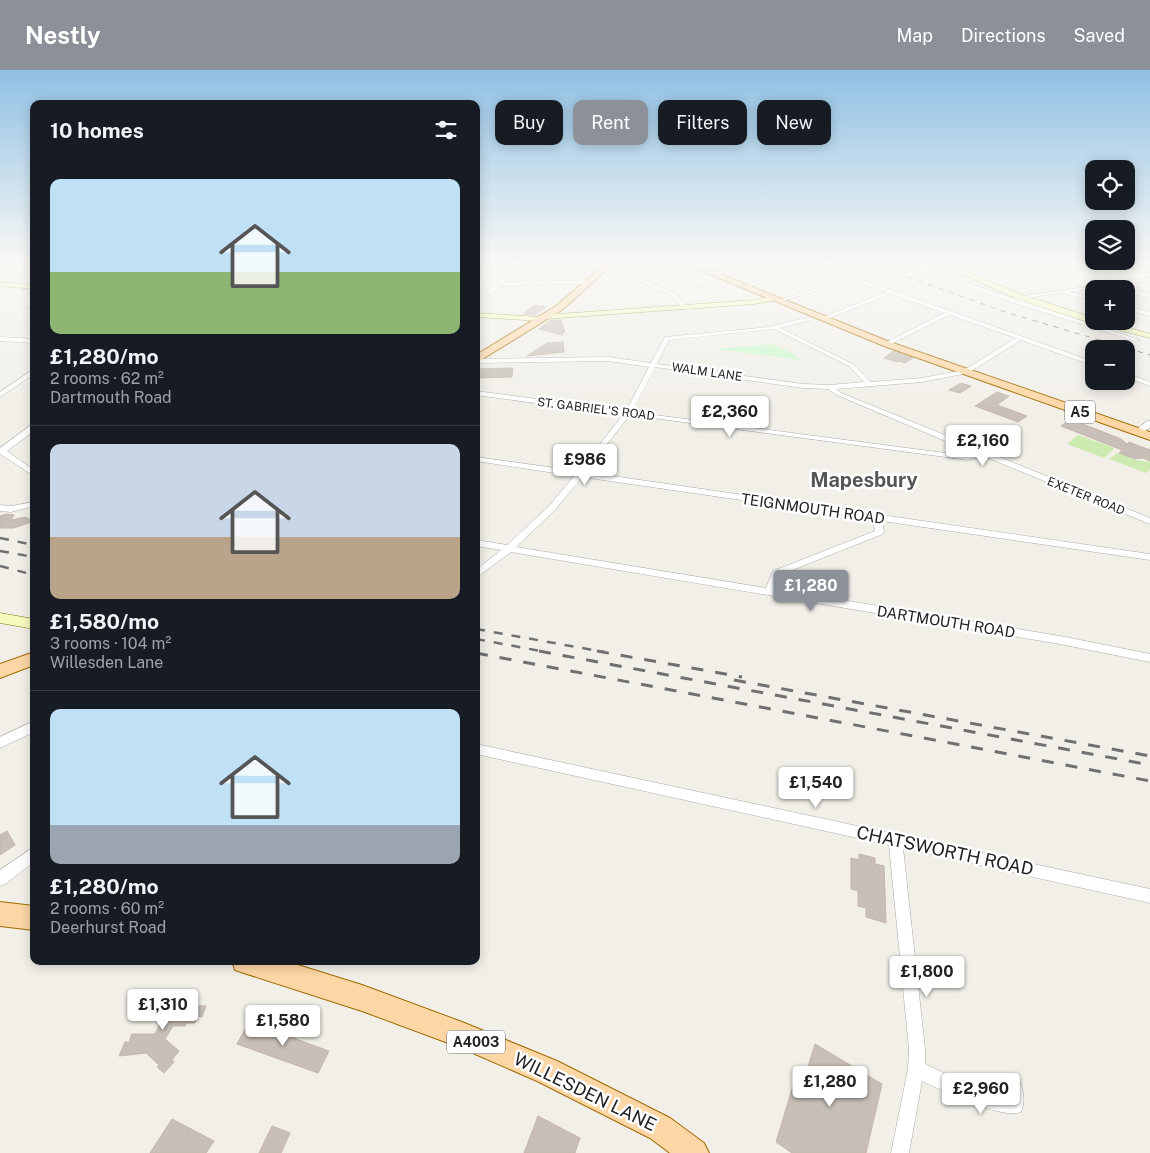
<!DOCTYPE html>
<meta charset="utf-8">
<style>
body{margin:0;font-family:"Public Sans",sans-serif;background:#242831;color:#f1f3f6;height:100vh;display:flex;flex-direction:column;font-size:19px;white-space:nowrap}
*{box-sizing:border-box;margin:0}
p{font-size:16px;color:#9ea1a6}
.icon{flex:none;width:28px;height:28px;fill:none;stroke:currentColor;stroke-width:2;stroke-linecap:round;stroke-linejoin:round}
.map{position:relative;flex:1;overflow:hidden}
.details{position:absolute;left:30px;top:30px;width:450px;height:865px;display:flex;flex-direction:column;background:#171b24;border-radius:10px;box-shadow:0 2px 12px #0003}
.details>*{flex:none}
.guide{position:absolute;left:495px;top:30px;width:475px;height:45px;display:flex;gap:10px}
.buttons{position:absolute;left:1085px;top:90px;display:grid;gap:10px}
.buttons a{display:grid;place-items:center;width:50px;height:50px;border-radius:10px;background:#171b24;box-shadow:0 2px 12px #0003;font-size:25px}
.price{position:absolute;translate:-50% -42px;padding:0 11px;border-radius:5px;background:#fff;color:#222;font-size:16px;line-height:32px;filter:drop-shadow(0 1px 2px #0008)}
.price::after{content:'';position:absolute;left:50%;top:30px;width:15px;height:11px;margin-left:-8px;background:inherit;clip-path:polygon(0 0,100% 0,50% 100%)}
.price.on{background:#8c9099;color:#fff}
ul{padding:0;list-style:none}
li{display:grid;align-content:center;gap:10px;height:265px;padding:0 20px}
li+li{border-top:1px solid #363941}
li span{display:grid;place-items:center;height:155px;border-radius:10px;color:#555}
li>.icon{margin-inline-start:auto}
span .icon{width:90px;height:90px;fill:#fffc;stroke-width:1}
li b{font-size:21px}
h2{display:flex;justify-content:space-between;align-items:center;height:60px;padding:0 20px;font-size:21px}
.pill{padding:0 18px;border-radius:10px;background:#171b24;box-shadow:0 2px 12px #0003;font-size:18px;line-height:45px}
.pill.on{background:#8c9099;color:#fff}
header{display:flex;align-items:center;gap:30px;box-sizing:border-box;height:70px;padding:0 25px;background:#8c9099;color:#fff}
header strong{font-size:24px}
nav{display:flex;gap:28px;margin-inline-start:auto;font-size:18px}
.map>svg:first-child{display:block}
.grass{fill:#cdebb0}
.park{fill:#c8facc}
.building{fill:#c7bfb8;stroke:#c4b6ab}
.lines{fill:none;stroke-linecap:round;stroke-linejoin:round}
.street-casing{stroke:#a9a9a9;stroke-width:1}
.secondary-casing{stroke:#707d05;stroke-width:1}
.primary-casing{stroke:#a06b00;stroke-width:2}
.street{fill:#fff;fill-rule:evenodd}
.secondary{fill:#f7fabf;fill-rule:evenodd}
.primary{fill:#fcd6a4;fill-rule:evenodd}
.rail-far2{stroke:#707070;stroke-width:1;stroke-dasharray:5.5 5.5;stroke-linecap:butt}
.rail-far1{stroke:#707070;stroke-width:2.5;stroke-dasharray:9 9;stroke-linecap:butt}
.rail{stroke:#707070;stroke-width:3;stroke-dasharray:12 12;stroke-linecap:butt}
.labels{text-anchor:middle;stroke-width:5;stroke-linejoin:round;paint-order:stroke}
.far-street-label{font-size:12px;fill:#222;stroke:#fff}
.shield{fill:#fff;stroke:#646464;stroke-width:1}
.shield-label{font-size:14px;font-weight:bold;fill:#222}
.street-label{font-size:15px;fill:#222;stroke:#fff}
.near-street-label{font-size:18px;fill:#222;stroke:#fff}
.district-label{font-size:20px;font-weight:bold;fill:#555;stroke:#fff}
</style>
<header>
<strong>Nestly</strong>
<nav><a>Map</a><a>Directions</a><a>Saved</a></nav>
</header>
<div class="map">
<svg width="1150" height="1083" viewBox="0 0 1150 1083">
<rect width="100%" height="100%" fill="#f2efe9"/>
<!-- grass -->
<path class="grass" d="M1078,365L1115,378L1104,388L1067,374Z
M1117,383L1136,390L1150,392V399L1146,403L1109,389Z"/>
<!-- park -->
<path class="park" d="M0,192H34V200L25,205L0,203Z
M1063,192H1150V198C1117,204 1093,211 1063,192Z
M771,274L796,285L795,287L801,290L716,279Z"/>
<!-- building -->
<path class="building" d="M534,235L546,237L536,245L523,244Z
M551,250H561L565,262L562,263L563,265L539,259Z
M563,272L564,282L527,286L547,273Z
M893,281L913,288L905,293L899,291L897,292L884,288Z
M513,298L512,307L476,308V299Z
M961,313L971,316L960,323L949,320Z
M997,322L1009,326L997,335L1027,346L1018,352L975,336Z
M1070,349L1121,369L1127,374L1129,372L1150,380V391L1143,388L1135,389L1119,383L1122,380L1061,356Z
M7,444L14,445L11,450L25,447L34,451L14,458H0V446Z
M7,761L15,775L0,785V765Z
M859,784L875,788V794L884,796L886,853L866,847V838L858,836V821L851,819V788L859,790Z
M162,919L180,935L206,936L202,947L197,946L195,953H186L185,956H173L165,969L179,981L172,990L174,992L164,1003L157,997L159,995L146,983L119,986L125,972H129L132,964H155L162,950L155,943L157,941L151,936L156,930L153,928Z
M249,952L329,981L318,1003L237,974Z
M815,974L882,1014L866,1083H792L776,1072L796,1006L804,1010Z
M538,1046L580,1068L575,1083H524Z
M172,1049L214,1071L206,1083H150Z
M272,1056L290,1063L281,1083H259Z"/>
<g class="lines">
<!-- street casing -->
<g class="street-casing">
<path id="street" d="M504,192H527L504,212H541L565,192H570L547,211L589,210L592,212L589,214L500,215L490,224H486V222L519,195Z
M744,192H749L718,205L714,204Z
M823,192H829L821,195L1094,292V296L1021,270L968,303L922,312L836,319L841,323L1150,448V454L983,386L968,390L630,345L585,402L1150,484V490L882,451L884,462L883,464L780,505L776,519L1060,566L1150,584V592L1060,574L511,482L476,508V500L501,480L476,476V470L507,475L549,436L574,406L476,391V387L578,401L623,345L476,325V321L626,341L649,297L608,291L476,293V289L608,287L651,293L665,267L769,257L809,247L812,249L811,250L780,258L853,294L871,312L922,308L964,300L1016,268L949,245L889,275H885V273L944,243L891,224L825,250H821V248L886,222L854,210L779,232V230L849,209L816,197L747,217L742,216ZM774,259L849,296L864,312L830,315L803,314L657,294L669,270ZM655,297L803,318L828,319L837,325L976,384L968,386L632,342ZM582,407L873,449L875,461L773,501L766,518L516,477L555,440Z
M912,192H933L922,195V198L1140,270L1135,271L1008,231L918,200V195Z
M606,195L631,205L655,199L700,217L695,218L655,202L635,206L675,223L688,238L685,240L671,225L604,197Z
M1150,208V210L1069,222L1094,227V231L1066,224V222L1020,229L1017,227Z
M1126,218L1150,224V228L1126,222Z
M34,234V241L27,238Z
M1126,236L1150,242V246L1126,240Z
M0,267L34,269V273L0,271Z
M34,299V304L0,327V322Z
M1126,303L1150,312V316L1126,307Z
M1147,351H1150V357L1142,364H1136V360Z
M31,355H34V361L7,381L34,400V406L0,384V378Z
M34,432V436L11,442L0,441V435L11,436Z
M34,651V662L0,678V667Z
M476,674L1150,819V833L903,778L925,979V994L965,1013L1006,1025L1005,1019L1008,1013L1014,1010L1020,1013C1024,1022 1025,1033 1021,1042C1002,1050 942,1020 922,1011L909,1083H891L908,999L909,979L889,775L476,684Z
M34,777V792L5,814L0,816V800Z"/>
</g>
<!-- secondary casing -->
<g class="secondary-casing">
<path id="secondary" d="M936,192H944L1023,225L1094,248V251H1106L1150,264V268L1091,253L1017,229Z
M0,212L34,215V219L0,216Z
M774,226L778,228L777,230L754,234L545,249L541,251L476,247V243L541,247L545,245L754,230Z
M0,543L34,549V559L0,553Z"/>
</g>
<!-- primary casing -->
<g class="primary-casing">
<path id="primary" d="M607,192H615L562,240L476,293V285L556,236Z
M680,192H690L890,272L1150,362V370L884,276Z
M34,582V595L0,608V594Z
M0,832L34,836V860L0,856Z
M232,891H285L362,915L462,952L557,991L670,1048L704,1073L709,1083H670L650,1068L537,1011L459,977L362,941L244,903L235,900Z"/>
</g>
<!-- street -->
<use href="#street" class="street"/>
<!-- secondary -->
<use href="#secondary" class="secondary"/>
<!-- primary -->
<use href="#primary" class="primary"/>
<!-- rail-far2 -->
<path class="rail-far2" d="M866,192L1005,242L1150,285"/>
<!-- rail-far1 -->
<path class="rail-far1" d="M0,468L34,475
M0,481L34,487
M0,496L34,505
M476,559L604,582
M476,569L546,582"/>
<!-- rail -->
<path class="rail" d="M539,581L1150,695
M597,581L742,607
M476,583L1150,711
M734,610L1150,686"/>
</g>
<!-- sky -->
<linearGradient id="sky" x2="0" y2="1"><stop stop-color="#8fc0e4"/><stop offset="0.56" stop-color="#f9f8f5"/><stop offset="1" stop-color="#f9f8f5" stop-opacity="0"/></linearGradient>
<rect width="1150" height="343" fill="url(#sky)"/>
<g class="labels">
<!-- far-street labels -->
<g class="far-street-label">
<text transform="translate(707 302) rotate(8)" y="4">WALM LANE</text>
<text transform="translate(596 339) rotate(7)" y="4">ST. GABRIEL'S ROAD</text>
<text transform="translate(1086 426) rotate(22)" y="4">EXETER ROAD</text>
</g>
<!-- shield labels -->
<g class="shield">
<rect x="1065" y="330.5" width="30" height="23" rx="4"/>
<rect x="447" y="960.5" width="58" height="23" rx="4"/>
</g>
<g class="shield-label">
<text x="1080" y="347">A5</text>
<text x="476" y="977">A4003</text>
</g>
<!-- street labels -->
<g class="street-label">
<text transform="translate(813 439) rotate(8)" y="5">TEIGNMOUTH ROAD</text>
<text transform="translate(946 552) rotate(9)" y="5">DARTMOUTH ROAD</text>
</g>
<!-- near-street labels -->
<g class="near-street-label">
<text transform="translate(945 781) rotate(12)" y="6">CHATSWORTH ROAD</text>
<text transform="translate(585 1022) rotate(26)" y="6">WILLESDEN LANE</text>
</g>
<!-- district labels -->
<g class="district-label">
<text x="864" y="417">Mapesbury</text>
</g>
</g>
</svg>
<div class="buttons">
<a><svg class="icon" aria-label="locate" viewBox="0 0 24 24"><circle cx="12" cy="12" r="6"/><path d="M12 2v4M12 18v4M2 12h4M18 12h4"/></svg></a>
<a><svg class="icon" aria-label="layers" viewBox="0 0 24 24"><path d="M12 4l9 5-9 5-9-5zM3 14l9 5 9-5"/></svg></a>
<a>+</a>
<a>−</a>
</div>
<b class="price" style="left:730px;top:368px">£2,360</b>
<b class="price" style="left:983px;top:397px">£2,160</b>
<b class="price" style="left:585px;top:416px">£986</b>
<b class="price on" style="left:811px;top:542px">£1,280</b>
<b class="price" style="left:816px;top:739px">£1,540</b>
<b class="price" style="left:927px;top:928px">£1,800</b>
<b class="price" style="left:163px;top:961px">£1,310</b>
<b class="price" style="left:283px;top:977px">£1,580</b>
<b class="price" style="left:830px;top:1038px">£1,280</b>
<b class="price" style="left:981px;top:1045px">£2,960</b>
<div class="guide">
<a class="pill">Buy</a>
<a class="pill on">Rent</a>
<a class="pill">Filters</a>
<a class="pill">New</a>
</div>
<section class="details">
<h2>10 homes<svg class="icon" aria-label="filters" viewBox="0 0 24 24"><path d="M4 7h16M4 17h16"/><circle cx="9" cy="7" r="2"/><circle cx="15" cy="17" r="2"/></svg></h2>
<ul>
<li><span style="background:linear-gradient(#bfe0f5 60%,#8fb573 0)"><svg class="icon" aria-label="home" viewBox="0 0 24 24"><path d="M3 11l9-7 9 7M6 9v11h12V9"/></svg></span><div><b>£1,280/mo</b><p>2 rooms · 62 m²</p><p>Dartmouth Road</p></div></li>
<li><span style="background:linear-gradient(#c9d6e8 60%,#b9a48a 0)"><svg class="icon" aria-label="home" viewBox="0 0 24 24"><path d="M3 11l9-7 9 7M6 9v11h12V9"/></svg></span><div><b>£1,580/mo</b><p>3 rooms · 104 m²</p><p>Willesden Lane</p></div></li>
<li><span style="background:linear-gradient(#bfe0f5 75%,#9aa5b1 0)"><svg class="icon" aria-label="home" viewBox="0 0 24 24"><path d="M3 11l9-7 9 7M6 9v11h12V9"/></svg></span><div><b>£1,280/mo</b><p>2 rooms · 60 m²</p><p>Deerhurst Road</p></div></li>
</ul>
</section>
</div>
